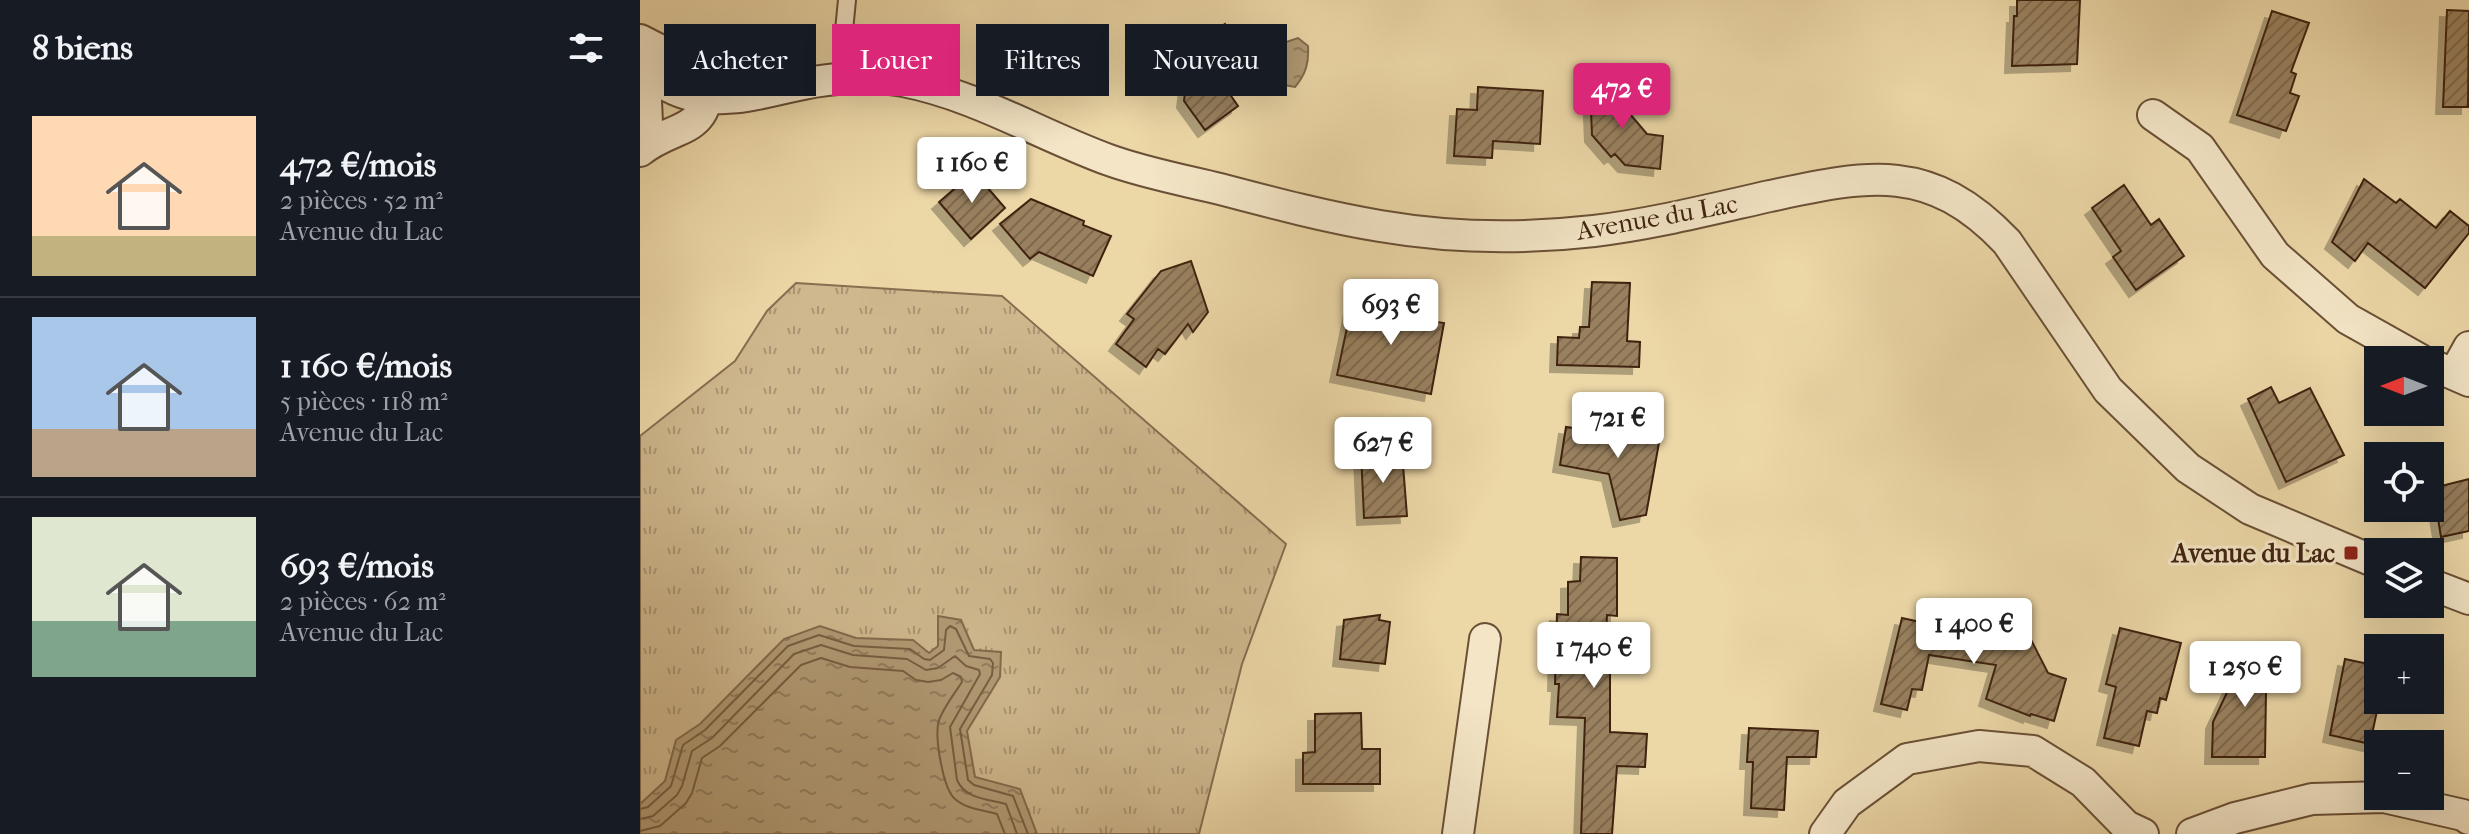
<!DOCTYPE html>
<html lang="fr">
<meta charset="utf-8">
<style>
body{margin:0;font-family:"IM FELL French Canon",serif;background:#20242c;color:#f1f3f6;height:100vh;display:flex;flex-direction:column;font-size:30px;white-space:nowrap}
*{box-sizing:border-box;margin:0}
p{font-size:26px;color:#9ea1a6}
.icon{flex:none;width:44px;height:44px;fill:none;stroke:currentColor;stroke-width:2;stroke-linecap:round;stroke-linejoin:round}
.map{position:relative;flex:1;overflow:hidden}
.details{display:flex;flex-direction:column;background:#171b24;width:640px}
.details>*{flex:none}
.hud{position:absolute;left:24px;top:24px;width:760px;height:72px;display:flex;gap:16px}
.needle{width:52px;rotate:270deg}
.controls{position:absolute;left:1724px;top:346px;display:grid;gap:16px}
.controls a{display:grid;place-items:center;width:80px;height:80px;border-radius:0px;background:#171b24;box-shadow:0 8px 32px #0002;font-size:40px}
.price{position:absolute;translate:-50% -68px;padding:0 18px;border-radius:8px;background:#fff;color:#222;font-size:26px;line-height:52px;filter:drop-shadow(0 2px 4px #0008)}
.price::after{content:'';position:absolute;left:50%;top:48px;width:24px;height:18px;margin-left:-12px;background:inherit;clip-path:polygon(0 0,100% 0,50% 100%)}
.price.on{background:#db2777;color:#fff}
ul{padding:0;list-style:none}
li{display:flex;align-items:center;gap:24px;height:200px;padding:0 32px}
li+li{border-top:2px solid #363941}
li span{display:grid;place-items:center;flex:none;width:224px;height:160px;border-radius:0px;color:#555}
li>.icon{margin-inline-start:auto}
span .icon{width:96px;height:96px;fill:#fffc;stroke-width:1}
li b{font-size:34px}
h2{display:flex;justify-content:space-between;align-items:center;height:96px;padding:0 32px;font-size:34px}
.pill{padding:0 28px;border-radius:0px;background:#171b24;box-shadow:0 8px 32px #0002;font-size:28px;line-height:72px}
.pill.on{background:#db2777;color:#fff}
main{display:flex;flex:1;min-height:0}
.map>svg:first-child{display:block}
.grass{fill:url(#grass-tufts);stroke:#876e50;stroke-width:2}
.water{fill:url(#water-ripples);stroke:#836a4c;stroke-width:2}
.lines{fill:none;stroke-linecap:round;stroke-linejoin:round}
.shore{stroke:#785e42;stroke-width:2}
.building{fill:url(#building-hatch);stroke:#3f2311;stroke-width:2;filter:url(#shadow)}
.lane-casing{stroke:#6a5036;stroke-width:20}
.street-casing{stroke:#6a5036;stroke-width:34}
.lane{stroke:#f3e5c6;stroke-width:16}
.street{stroke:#f3e5c6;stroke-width:30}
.poi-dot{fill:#8f2418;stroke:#f3e5c6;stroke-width:3}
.labels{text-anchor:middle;stroke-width:6;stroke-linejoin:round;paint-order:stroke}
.street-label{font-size:26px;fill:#3f2311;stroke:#f3e5c6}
.poi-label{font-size:26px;font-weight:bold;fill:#3f2311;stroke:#f3e5c6;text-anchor:end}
</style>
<main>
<section class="details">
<h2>8 biens<svg class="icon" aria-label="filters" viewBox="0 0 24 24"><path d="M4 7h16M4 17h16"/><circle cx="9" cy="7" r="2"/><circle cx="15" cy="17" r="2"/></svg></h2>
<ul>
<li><span style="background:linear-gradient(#ffd9b3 75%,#c2b280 0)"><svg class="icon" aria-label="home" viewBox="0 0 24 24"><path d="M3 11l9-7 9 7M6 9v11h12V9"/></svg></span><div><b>472 €/mois</b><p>2 pièces · 52 m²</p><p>Avenue du Lac</p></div></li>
<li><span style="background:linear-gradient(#a9c7e8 70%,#b9a48a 0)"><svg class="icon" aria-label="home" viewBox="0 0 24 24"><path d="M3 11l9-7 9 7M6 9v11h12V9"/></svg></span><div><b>1 160 €/mois</b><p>5 pièces · 118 m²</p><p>Avenue du Lac</p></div></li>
<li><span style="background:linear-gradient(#dfe7d0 65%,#7fa58c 0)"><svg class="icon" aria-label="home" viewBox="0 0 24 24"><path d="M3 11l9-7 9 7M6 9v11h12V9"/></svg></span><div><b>693 €/mois</b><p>2 pièces · 62 m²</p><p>Avenue du Lac</p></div></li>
</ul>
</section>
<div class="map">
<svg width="1829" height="834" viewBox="0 0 1829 834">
<defs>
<pattern id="grass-tufts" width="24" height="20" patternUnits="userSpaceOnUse" patternTransform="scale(2)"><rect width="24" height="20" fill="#cfb88e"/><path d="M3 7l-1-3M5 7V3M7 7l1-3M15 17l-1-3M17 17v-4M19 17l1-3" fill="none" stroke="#a99573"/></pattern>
<pattern id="water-ripples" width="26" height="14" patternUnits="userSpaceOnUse" patternTransform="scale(2)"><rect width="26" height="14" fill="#b19a74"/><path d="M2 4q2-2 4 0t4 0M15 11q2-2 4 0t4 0" fill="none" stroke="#917d5e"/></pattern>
<pattern id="building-hatch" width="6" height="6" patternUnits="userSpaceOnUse" patternTransform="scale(2)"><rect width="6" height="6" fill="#99815f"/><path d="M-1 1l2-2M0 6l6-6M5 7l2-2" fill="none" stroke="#7e694d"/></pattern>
<filter id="shadow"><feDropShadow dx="-7" dy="7" stdDeviation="0" flood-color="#0004"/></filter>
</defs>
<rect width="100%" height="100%" fill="#ecd7a7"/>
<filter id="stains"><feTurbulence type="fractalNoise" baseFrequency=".0025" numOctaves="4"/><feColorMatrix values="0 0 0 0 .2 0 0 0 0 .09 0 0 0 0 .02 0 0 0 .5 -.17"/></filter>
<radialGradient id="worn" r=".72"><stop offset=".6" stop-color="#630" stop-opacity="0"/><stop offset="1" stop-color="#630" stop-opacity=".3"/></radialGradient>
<!-- grass -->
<path class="grass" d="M156,283L362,296L646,544L602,664L559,834H0V436L95,361L127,311Z"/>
<!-- water -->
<path class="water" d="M658,38L668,46C669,63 666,74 655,87L644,85L641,77L645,61L644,48L646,42Z
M298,616L321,620L334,650L361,652L360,677L327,731L335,777L380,789L397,834H0V804L25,781L36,740L60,724L144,639L180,626L216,638L273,640L289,653L298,646Z"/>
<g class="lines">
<!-- shore -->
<path class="shore" d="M0,809L8,807L31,786L43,745L65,730L148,646L179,635L214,646L270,649L284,659L290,660L304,650L306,630L310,626L316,629L329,656L350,659L353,663L352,675L320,729L328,780L334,785L373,796L388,834
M0,819L13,816L37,795L42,786L52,751L72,738L154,654L181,645L213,655L267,659L286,670L298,668L315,656L326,666L339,670L340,674L310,727L317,780C325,799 348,799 366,804L377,834
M0,831L20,826L46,803L52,793L62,758L80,746L161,665L181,658L210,667L263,671L276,680L288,682L301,680L313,673L321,677L322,682C314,694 304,707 299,720C294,736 303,789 315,799C326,809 343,810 357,814L365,834"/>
</g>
<!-- building -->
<path class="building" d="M1377,0H1440L1437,64L1372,66L1374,16H1377Z
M1807,10L1829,11L1828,107H1803Z
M1632,11L1669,23L1651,72L1656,74L1650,93L1659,96L1646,131L1597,115Z
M585,24L606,55L591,64L587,90L598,106L565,130L544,101L550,49Z
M838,87L903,91L900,144L853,141L852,158L814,156L817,109L837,110Z
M950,87H977L978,100L1007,134L1023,136L1020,169L985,165L975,154L971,157L952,135Z
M334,172L365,208L331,239L299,202Z
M1724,179L1756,203L1760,199L1796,228L1810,211L1829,226V233L1785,288L1728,243L1715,261L1692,242Z
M1484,185L1511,225L1519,219L1544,256L1496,290L1473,257L1481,251L1452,208Z
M391,199L444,221L443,225L471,236L453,276L399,252L390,259L360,224Z
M551,261L568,312L553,332L548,324L525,354L518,349L506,367L476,344L494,319L487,314L521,271Z
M952,282L990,283L987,341L1000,342L999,367L917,365L918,337L939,338L940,327H949Z
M713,299L779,309L777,319L804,323L791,394L697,375Z
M1631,387L1639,403L1670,388L1704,455L1646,482L1608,399Z
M970,418L1022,426L1006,515L980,520L969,474L920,465L926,427L969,433Z
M762,452L767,516L724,518L721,453Z
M1829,479V531L1801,537L1793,488Z
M941,557L977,558V616L967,615L965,657H970V732L1007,734L1005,767L977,766L972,834H941L945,718L917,717L919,684H915L917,614L928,615V582L940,581Z
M740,615L739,620L750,622L745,664L700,659L704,620Z
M1262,618L1285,623L1287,618L1335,626L1345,645L1384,626L1408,673L1426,679L1414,721L1391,714L1390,716L1346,699L1356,665L1289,655L1282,690L1272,689L1267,710L1241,704Z
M1480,628L1541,643L1526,700L1520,698L1517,713L1507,711L1499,746L1464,738L1476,687L1466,684Z
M1608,648L1641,661L1626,691L1625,757H1572L1573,722Z
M1705,659L1738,666V706L1730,744L1690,735Z
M721,713L722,749H740V784H663V753L675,752V714Z
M1109,728L1178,731L1176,757H1147L1144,810L1111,808L1113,762H1107Z"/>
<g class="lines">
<!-- lane casing -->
<g class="lane-casing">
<path id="lane" d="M206,80L203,41L207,0"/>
</g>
<!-- street casing -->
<g class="street-casing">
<path id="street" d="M0,40L45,63L152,81
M0,69C16,79 32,91 51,95C94,104 122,92 163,84C191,78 235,75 263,81C336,95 400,135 469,160C505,173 543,180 580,189C633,203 686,217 740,226C810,238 884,239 954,231C1013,224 1072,209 1130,196C1228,175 1290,161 1367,242L1468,390L1548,468L1610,509L1738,563
M0,69L6,101L8,144
M1513,115L1560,148L1635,255L1708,319L1781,360
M0,151C36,122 66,138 70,78
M1790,364L1829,381
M1814,374L1829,347
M1790,584L1829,599
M818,834L845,639
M1185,834L1207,803L1267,759L1339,746L1393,751L1443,782L1486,826L1503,834
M1552,834L1595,818L1672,799L1744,797L1823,815L1829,819"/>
</g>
<!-- lane -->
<use href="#lane" class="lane"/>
<!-- street -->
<use href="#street" class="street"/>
</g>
<!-- markers -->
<rect class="poi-dot" x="1703" y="545" width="16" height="16" rx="4"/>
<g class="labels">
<!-- street labels -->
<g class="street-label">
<text transform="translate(1017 217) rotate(-10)" y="9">Avenue du Lac</text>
</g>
<!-- poi labels -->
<g class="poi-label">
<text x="1695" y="562">Avenue du Lac</text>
</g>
</g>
<rect width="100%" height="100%" filter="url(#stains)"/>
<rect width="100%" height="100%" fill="url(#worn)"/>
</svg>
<div class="controls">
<a><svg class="needle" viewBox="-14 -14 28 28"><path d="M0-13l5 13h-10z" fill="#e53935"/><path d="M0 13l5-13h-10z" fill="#9ea1a6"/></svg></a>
<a><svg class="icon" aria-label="locate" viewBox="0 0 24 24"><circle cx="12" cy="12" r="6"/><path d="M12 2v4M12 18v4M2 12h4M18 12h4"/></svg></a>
<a><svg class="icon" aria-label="layers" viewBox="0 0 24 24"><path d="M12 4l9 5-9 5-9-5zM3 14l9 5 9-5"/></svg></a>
<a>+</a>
<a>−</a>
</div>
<b class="price on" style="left:982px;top:131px">472 €</b>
<b class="price" style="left:332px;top:205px">1 160 €</b>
<b class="price" style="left:751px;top:347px">693 €</b>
<b class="price" style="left:978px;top:460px">721 €</b>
<b class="price" style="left:743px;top:485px">627 €</b>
<b class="price" style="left:1334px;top:666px">1 400 €</b>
<b class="price" style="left:954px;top:690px">1 740 €</b>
<b class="price" style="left:1605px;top:709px">1 250 €</b>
<div class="hud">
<a class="pill">Acheter</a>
<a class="pill on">Louer</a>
<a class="pill">Filtres</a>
<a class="pill">Nouveau</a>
</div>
</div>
</main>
